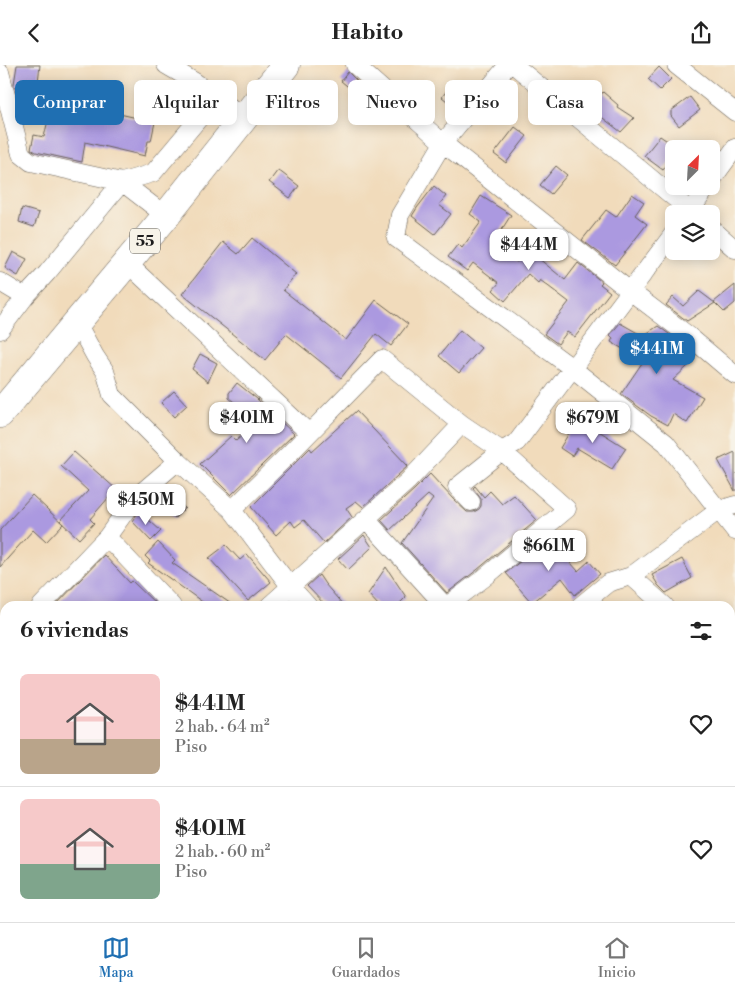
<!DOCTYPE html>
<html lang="es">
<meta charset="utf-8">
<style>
body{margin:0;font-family:"Libre Bodoni",serif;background:#f6f6f6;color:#222;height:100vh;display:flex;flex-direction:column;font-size:19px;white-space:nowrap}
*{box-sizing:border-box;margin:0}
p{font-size:16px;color:#767676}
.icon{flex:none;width:28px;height:28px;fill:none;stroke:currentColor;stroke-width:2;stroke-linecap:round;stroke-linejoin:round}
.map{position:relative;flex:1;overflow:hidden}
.drawer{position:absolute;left:0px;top:536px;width:735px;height:321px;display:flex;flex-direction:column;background:#fff;border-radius:15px 15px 0 0;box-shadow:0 2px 12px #0003}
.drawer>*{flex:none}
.top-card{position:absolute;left:15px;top:15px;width:705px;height:45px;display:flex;gap:10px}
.needle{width:32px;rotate:24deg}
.fabs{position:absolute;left:665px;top:75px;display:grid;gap:10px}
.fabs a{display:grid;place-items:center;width:55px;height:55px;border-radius:8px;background:#fff;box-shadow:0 2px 12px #0003;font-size:25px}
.price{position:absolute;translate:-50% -42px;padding:0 11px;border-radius:10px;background:#fff;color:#222;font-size:16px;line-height:32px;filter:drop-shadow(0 1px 2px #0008)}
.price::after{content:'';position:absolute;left:50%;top:30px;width:15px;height:11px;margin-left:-8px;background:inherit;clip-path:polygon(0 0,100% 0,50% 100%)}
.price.on{background:#1f6fb2;color:#fff}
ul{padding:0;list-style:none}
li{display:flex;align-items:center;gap:15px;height:125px;padding:0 20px}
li+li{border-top:1px solid #e0e0e0}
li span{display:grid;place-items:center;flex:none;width:140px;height:100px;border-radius:8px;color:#555}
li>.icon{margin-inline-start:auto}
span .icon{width:60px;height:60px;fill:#fffc;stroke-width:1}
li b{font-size:21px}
h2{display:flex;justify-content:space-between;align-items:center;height:60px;padding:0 20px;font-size:21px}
.chip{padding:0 18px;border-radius:8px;background:#fff;box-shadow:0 2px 12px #0003;font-size:18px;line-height:45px}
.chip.on{background:#1f6fb2;color:#fff}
header{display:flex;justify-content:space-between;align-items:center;height:65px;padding:0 20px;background:#fff;font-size:22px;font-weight:700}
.dock{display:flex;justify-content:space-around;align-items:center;height:70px;border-top:1px solid #e0e0e0;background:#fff;font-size:14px;color:#767676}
.dock a{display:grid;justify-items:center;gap:2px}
.dock .on{color:#1f6fb2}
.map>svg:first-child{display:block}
.building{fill:#ab99e0}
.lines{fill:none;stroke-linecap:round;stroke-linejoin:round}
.street-casing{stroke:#675f54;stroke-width:19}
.highway-casing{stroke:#675f54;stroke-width:29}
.street{stroke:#fff;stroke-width:18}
.highway{stroke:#fff;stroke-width:28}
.labels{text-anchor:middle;stroke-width:4;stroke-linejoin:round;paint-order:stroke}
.shield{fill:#f7f3e8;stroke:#5e5c59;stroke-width:1}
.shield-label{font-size:15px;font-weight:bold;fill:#1c1c1c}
</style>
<header><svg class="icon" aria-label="back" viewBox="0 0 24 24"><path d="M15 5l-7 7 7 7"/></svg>Habito<svg class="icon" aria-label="share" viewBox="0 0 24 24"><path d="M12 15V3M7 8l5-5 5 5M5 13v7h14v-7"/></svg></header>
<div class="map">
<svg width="735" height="857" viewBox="0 0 735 857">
<rect width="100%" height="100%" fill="#f7f3e8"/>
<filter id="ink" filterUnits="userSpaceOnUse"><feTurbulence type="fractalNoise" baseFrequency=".02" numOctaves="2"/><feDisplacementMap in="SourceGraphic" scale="10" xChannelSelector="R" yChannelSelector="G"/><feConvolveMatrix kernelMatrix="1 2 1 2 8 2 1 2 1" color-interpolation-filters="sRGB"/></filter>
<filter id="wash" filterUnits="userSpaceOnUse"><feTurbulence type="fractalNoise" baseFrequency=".0096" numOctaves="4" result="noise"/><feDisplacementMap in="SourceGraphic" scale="20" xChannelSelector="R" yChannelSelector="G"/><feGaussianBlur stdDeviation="1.12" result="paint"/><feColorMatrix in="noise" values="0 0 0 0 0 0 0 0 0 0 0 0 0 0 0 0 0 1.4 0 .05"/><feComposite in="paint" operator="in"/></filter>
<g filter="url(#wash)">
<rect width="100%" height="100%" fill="#f1dbbb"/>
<g id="blocks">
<!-- building -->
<path class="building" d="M17,0H40L36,34L17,30L14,19Z
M659,2L671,14L660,25L648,14Z
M348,7L358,17L352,25L341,16Z
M455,15L471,28L457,44L442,32Z
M603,27L618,40L617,42L634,53L621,67L590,43Z
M690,32L700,45L679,61L671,51V46Z
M53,34L155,57L151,76H148L145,91L85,77L82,97L36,87L31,84L34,70L44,72Z
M515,62L527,71L506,98L494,89Z
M660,71L679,84H674V91L663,105L644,91Z
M556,101L567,110L551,129L540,120Z
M278,105L299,121L290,133L269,117Z
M434,121L446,131L439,140L451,149L435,169L412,151L417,143Z
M632,129L644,137L635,150L647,159L615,200L582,175L606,145L616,152Z
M481,131L511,150L497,172L499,174L495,180L517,197L541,169L548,175L538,193L565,215L578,198L602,217L600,219L610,227L575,272L567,267L558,279L544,269L569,237L540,215L538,218L528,209L505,236L493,225L499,218L473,198L467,206L448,192L458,179L462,183L481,157L470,149Z
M22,143L39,148L34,162L19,157Z
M252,173L296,209L283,225L346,275L376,235L408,259L391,281L376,269L341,313L286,269L265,295L182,229L223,177L238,189Z
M13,187L27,194L18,211L5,203Z
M735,220V238L724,247L714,237Z
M699,226L715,238L687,256L666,240L673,232L683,241Z
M620,258L643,271L658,261L680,277L677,284L685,290L680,295L688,301L673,315L703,332L687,358L673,349L668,360L651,351L621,329L642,298L634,293L635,291L611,277L613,273L610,270Z
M460,265L481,283L459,308L439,291Z
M200,289L217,298L208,317L192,304Z
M237,318L257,334L294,369L231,430L200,399L231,371L236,376L258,356L229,333V328Z
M174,326L187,340L174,352L161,338Z
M356,346L408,401L363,442L356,436L346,443L352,452L324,478L304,455L295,462L291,456L276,470L251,442L310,383L312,386Z
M578,353L626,383L612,404L577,383L572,391L560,383Z
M74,387L116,424L90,454L94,458L79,474L60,456L88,426L61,401Z
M735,387V426L718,395Z
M430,409L453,434L467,447H474L479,444L481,441V434L473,423L475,421L484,432L490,426L502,439L514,430L537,455L477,505L447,528L402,478L433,434L428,430L390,465L381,455L415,424Z
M164,422L185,443L175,453L154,430Z
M32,430L63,459L46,477L33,465L0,502V465Z
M139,446L161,466L151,476L132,456Z
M364,470L372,482L348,505L338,494Z
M549,473L578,506L589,496L600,509L575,530L562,513L532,538L506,508Z
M158,477L175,495L172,498L234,541H208L148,498L150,496L145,491Z
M226,480L240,495L247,489L271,517L248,536L209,493Z
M104,490L130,518L132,516L158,541H55Z
M682,494L692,513L666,528L658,520L652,510Z
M386,502L406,532L397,541H379L368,529Z
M319,510L325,519L344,541H326L307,521Z"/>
</g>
</g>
<g filter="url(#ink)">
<use href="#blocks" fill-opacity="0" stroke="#675f54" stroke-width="1"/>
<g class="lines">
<!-- street casing -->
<g class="street-casing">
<path id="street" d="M166,0L195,17L244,52
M355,0L443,78L630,226L689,271L735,310
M508,0L443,78L400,150L396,173L572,303L666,378L735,466
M514,0L694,149
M676,0L735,47
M0,7L21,89L31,97L122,117L166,151
M711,116L735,83
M688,149L708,121
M711,163L735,184
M127,198L309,368
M0,217L25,232
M77,258L95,291L105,306L112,330L178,396L232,445L290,521L308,541
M0,265L25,232L47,208L122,117L153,108L217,32
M471,437L457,422L502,386L517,377L674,168
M232,445L289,389L382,294L462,359L502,386L567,444L484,513L447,541
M366,454L445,541
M107,472L172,541
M631,511L665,541
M41,541L107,472L135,433L178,396
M269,541L408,416L462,359
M580,541L608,518L631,511L719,445L735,440
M730,566L735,563
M0,580L5,576
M730,599L735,604
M0,626L5,631
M730,719L735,715
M0,742L5,738
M176,852L179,857
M557,852L562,857
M44,857L50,852
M209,857L215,852
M399,857L400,856
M574,857L579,852"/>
</g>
<!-- highway casing -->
<g class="highway-casing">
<path id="highway" d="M0,349L166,151L286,0"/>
</g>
<!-- street -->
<use href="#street" class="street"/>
<!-- highway -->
<use href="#highway" class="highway"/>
</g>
</g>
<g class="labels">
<!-- shield labels -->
<rect class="shield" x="130" y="163.5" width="30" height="25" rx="4"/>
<g class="shield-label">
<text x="145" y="181">55</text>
</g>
</g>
</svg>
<div class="fabs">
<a><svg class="needle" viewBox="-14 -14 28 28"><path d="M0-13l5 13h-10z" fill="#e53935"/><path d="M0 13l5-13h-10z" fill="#767676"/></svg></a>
<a><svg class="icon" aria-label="layers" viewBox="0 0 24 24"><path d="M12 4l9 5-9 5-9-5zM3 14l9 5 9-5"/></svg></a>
</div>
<b class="price" style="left:529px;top:206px">$444M</b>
<b class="price on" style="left:657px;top:310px">$441M</b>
<b class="price" style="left:247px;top:379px">$401M</b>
<b class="price" style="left:593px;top:379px">$679M</b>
<b class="price" style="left:146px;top:461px">$450M</b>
<b class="price" style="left:549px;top:507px">$661M</b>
<div class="top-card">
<a class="chip on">Comprar</a>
<a class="chip">Alquilar</a>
<a class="chip">Filtros</a>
<a class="chip">Nuevo</a>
<a class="chip">Piso</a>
<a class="chip">Casa</a>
</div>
<section class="drawer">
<h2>6 viviendas<svg class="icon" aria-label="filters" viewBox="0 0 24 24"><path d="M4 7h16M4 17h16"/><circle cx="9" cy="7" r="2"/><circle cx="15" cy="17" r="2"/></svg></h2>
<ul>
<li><span style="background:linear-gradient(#f6c9c9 65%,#b9a48a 0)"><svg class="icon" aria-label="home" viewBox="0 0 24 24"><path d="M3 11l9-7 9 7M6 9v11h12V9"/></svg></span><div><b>$441M</b><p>2 hab. · 64 m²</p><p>Piso</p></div><svg class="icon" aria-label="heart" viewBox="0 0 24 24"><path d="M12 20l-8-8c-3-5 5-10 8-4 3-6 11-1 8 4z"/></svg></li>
<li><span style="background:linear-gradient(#f6c9c9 65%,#7fa58c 0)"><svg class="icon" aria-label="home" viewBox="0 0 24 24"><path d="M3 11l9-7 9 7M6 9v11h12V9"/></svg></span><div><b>$401M</b><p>2 hab. · 60 m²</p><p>Piso</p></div><svg class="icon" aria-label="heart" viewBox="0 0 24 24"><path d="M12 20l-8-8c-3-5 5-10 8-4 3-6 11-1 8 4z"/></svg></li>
</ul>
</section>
</div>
<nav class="dock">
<a class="on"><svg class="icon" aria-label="map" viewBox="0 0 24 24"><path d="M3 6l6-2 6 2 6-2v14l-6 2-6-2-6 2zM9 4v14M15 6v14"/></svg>Mapa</a>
<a><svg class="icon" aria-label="saved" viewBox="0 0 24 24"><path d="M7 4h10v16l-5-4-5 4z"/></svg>Guardados</a>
<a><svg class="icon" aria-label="home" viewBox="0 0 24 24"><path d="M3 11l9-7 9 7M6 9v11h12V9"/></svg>Inicio</a>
</nav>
